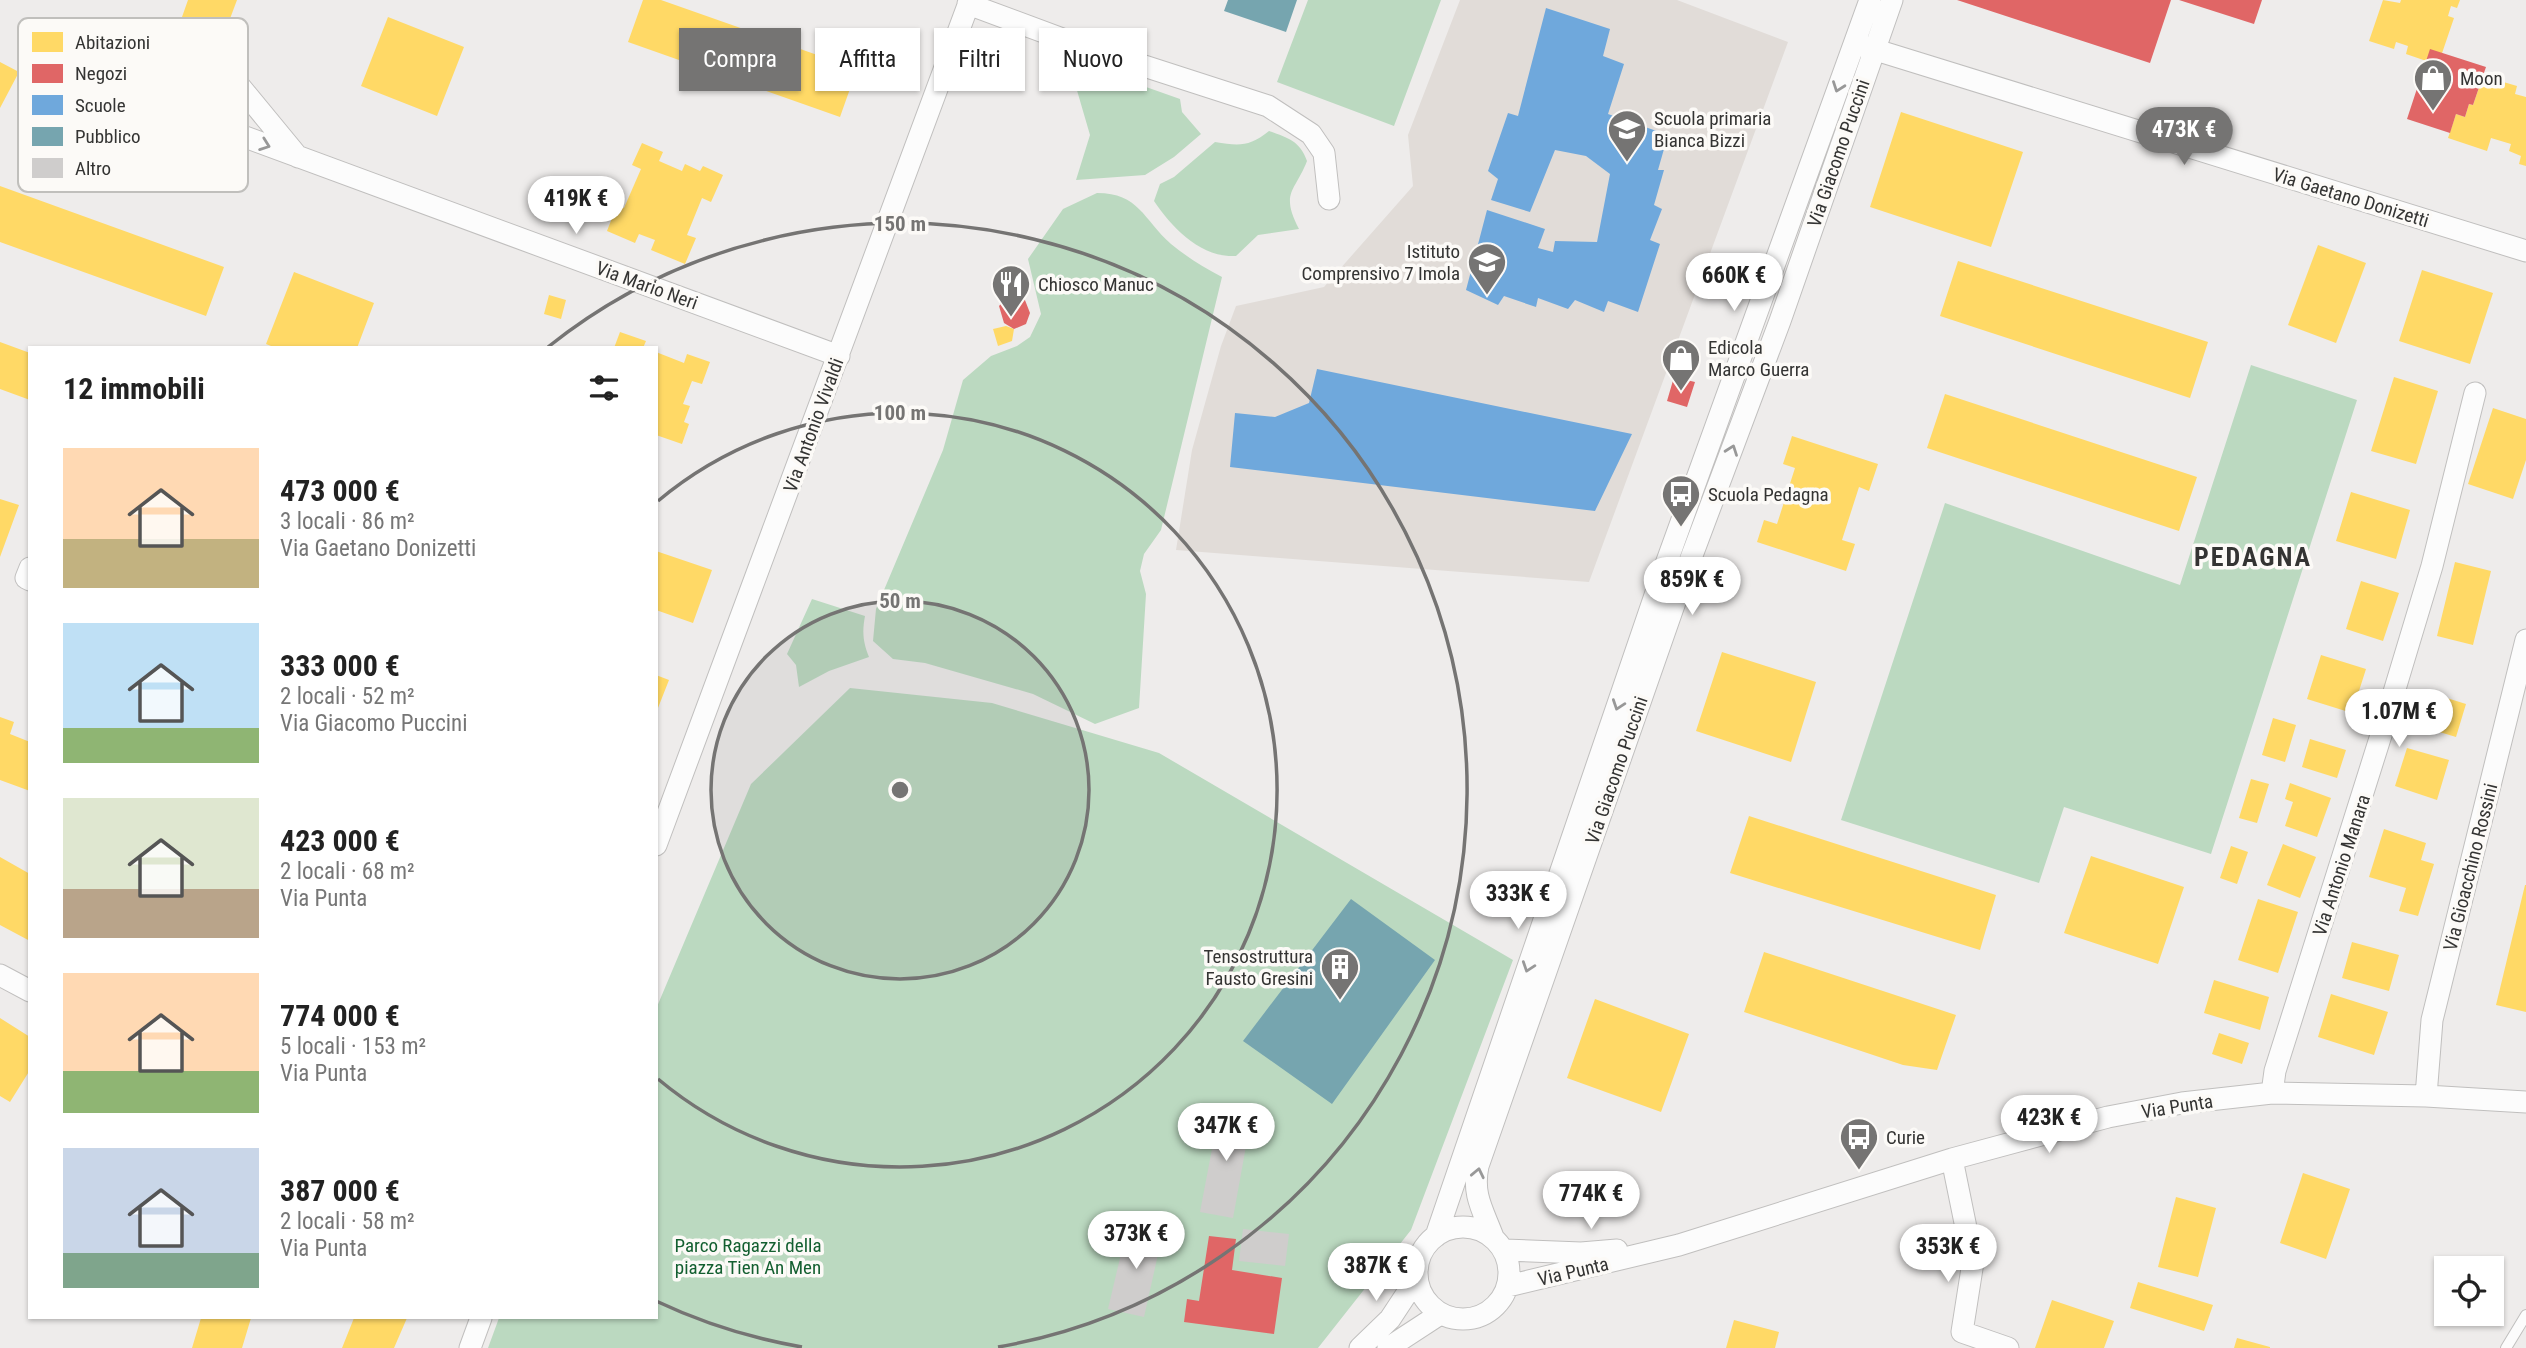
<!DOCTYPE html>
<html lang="it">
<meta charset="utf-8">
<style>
body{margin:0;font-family:"Roboto Condensed",sans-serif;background:#f6f6f6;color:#222;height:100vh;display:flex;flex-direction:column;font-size:26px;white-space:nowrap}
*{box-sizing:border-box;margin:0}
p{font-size:23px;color:#767676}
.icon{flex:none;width:38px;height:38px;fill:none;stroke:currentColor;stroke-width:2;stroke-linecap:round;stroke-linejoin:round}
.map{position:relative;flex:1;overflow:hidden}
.side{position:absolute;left:28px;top:346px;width:630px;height:973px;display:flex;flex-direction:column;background:#fff;border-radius:0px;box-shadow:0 2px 5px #0004}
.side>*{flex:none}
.guide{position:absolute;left:679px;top:28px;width:665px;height:63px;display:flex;gap:14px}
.tools{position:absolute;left:2434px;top:1256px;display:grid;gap:14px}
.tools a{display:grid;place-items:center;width:70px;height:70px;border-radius:0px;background:#fff;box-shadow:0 2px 5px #0004;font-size:35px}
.price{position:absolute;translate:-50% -60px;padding:0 16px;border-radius:24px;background:#fff;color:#222;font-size:23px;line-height:46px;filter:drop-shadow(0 2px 4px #0008)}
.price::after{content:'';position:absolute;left:50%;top:42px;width:21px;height:16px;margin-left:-10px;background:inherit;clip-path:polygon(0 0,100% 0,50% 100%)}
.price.selected{background:#757473;color:#fff}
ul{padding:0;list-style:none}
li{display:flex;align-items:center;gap:21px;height:175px;padding:0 35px}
li span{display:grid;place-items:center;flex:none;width:196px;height:140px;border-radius:0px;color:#555}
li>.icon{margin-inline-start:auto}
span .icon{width:84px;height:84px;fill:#fffc;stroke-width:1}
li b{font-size:30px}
h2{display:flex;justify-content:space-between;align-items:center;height:84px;padding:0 35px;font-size:30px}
.chip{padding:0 24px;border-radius:0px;background:#fff;box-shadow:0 2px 5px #0004;font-size:24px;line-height:63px}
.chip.selected{background:#757473;color:#fff}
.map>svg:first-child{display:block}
.built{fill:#e1dcd8}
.green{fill:#bbd9c0}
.homes{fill:#ffd966}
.shops{fill:#e06666}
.schools{fill:#6fa8dc}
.public{fill:#76a5af}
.building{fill:#cfcdcc}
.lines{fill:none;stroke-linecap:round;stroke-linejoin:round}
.lane-casing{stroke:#c0bfbe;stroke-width:12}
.street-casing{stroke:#c0bfbe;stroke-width:23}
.lane{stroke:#fcfcfc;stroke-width:10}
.street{stroke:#fcfcfc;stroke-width:21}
.oneway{stroke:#989898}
.ring{fill:none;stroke:#757473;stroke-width:3.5}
.labels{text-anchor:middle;stroke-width:7;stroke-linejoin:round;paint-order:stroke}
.poi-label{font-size:19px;fill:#343433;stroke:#fcfaf7;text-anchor:start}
.street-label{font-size:19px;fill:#343433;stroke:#fcfaf7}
.park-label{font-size:19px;fill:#135f30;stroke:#fcfaf7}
.district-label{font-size:26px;font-weight:bold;letter-spacing:2px;fill:#343433;stroke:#fcfaf7}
.key{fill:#fcfaf7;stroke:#c0bfbc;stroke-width:2}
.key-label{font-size:19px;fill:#343433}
.centre{fill:#757473;stroke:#fcfaf7;stroke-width:3.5}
.ring-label{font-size:21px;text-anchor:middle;font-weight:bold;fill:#757473;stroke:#fcfaf7;stroke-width:7;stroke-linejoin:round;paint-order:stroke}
</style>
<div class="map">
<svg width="2526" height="1348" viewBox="0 0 2526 1348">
<rect width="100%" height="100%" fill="#eeeceb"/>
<!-- built -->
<path class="built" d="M1460,0H1677L1788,42L1589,582L1176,550L1192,450L1221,346L1236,306L1324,287L1413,186L1408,135Z"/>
<!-- green -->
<path class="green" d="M1308,0H1441L1394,126L1277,82Z
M1081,64L1180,99L1182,112L1201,134L1174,157L1145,175L1076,180L1090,135L1076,87Z
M1269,131C1288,138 1300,141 1307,161C1295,192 1280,192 1299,229L1258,235L1236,256C1201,258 1172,228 1154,201L1160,184L1174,177L1215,142C1239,146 1249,147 1269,131Z
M1097,193C1139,193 1143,219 1171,244C1187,257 1203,267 1222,277L1161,530L1144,554L1140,571L1146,594L1139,708L1095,724L1033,694L925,663L893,659L873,641L876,609L943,450L963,380L991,356L1017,346L1030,337L1041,314L1028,259L1063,209Z
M2251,365L2357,400L2211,854L2064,807L2039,883L1841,820L1945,503L2180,585Z
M812,599L865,616C862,632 863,642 869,657L829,671L799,687L796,665L787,654Z
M850,688L992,703L1159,753L1513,960L1411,1230L1318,1348H488L499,1318H656V1009L751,784Z"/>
<!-- homes -->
<path class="homes" d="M188,0H237L225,32L182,17Z
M643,0H661L857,69L840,117L628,42Z
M2383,0L2400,3L2401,0H2460L2457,8L2451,6L2448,16L2454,18L2438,65L2406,54L2408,46L2396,42L2394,49L2369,41Z
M388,17L464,47L437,116L361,86Z
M0,62L19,72L0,108Z
M2483,76L2517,86L2515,94L2526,97V166L2519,164L2521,156L2509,151L2511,144L2491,138L2487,151L2448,138L2456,114L2465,117L2469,104L2473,105Z
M1901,112L2023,152L1991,247L1870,207Z
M642,143L663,152L659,161L682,171L685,164L700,171L703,166L723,175L711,202L702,198L687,235L696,238L685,264L651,250L655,240L639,234L635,243L607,231L617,205L624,208L641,169L632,165Z
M0,186L224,267L206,316L0,242Z
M2318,245L2366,263L2336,343L2288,325Z
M1958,261L2208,342L2190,398L1940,316Z
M2422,270L2493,293L2470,364L2399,341Z
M294,272L374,303L357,348H276L266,344Z
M549,295L566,300L561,319L544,314Z
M1006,326L1014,329L1012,341L998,346L993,329Z
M620,332L646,341L643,348H614Z
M0,342L30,353V400L0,389Z
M656,352L684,363L687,354L710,362L702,384L692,381L683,404L690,406L684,422L689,424L682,444L656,435Z
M2394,377L2438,391L2416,464L2371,451Z
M1945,394L2197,477L2179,531L1927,448Z
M2493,408L2526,419V460L2513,499L2468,484Z
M1792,436L1878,464L1869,491L1859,487L1842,540L1855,544L1846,571L1757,542L1764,520L1777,524L1795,468L1783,464Z
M2351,492L2410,510L2396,559L2336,541Z
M0,499L19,505L0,557Z
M656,551L712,570L693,623L656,610Z
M2455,562L2491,571L2473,645L2437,636Z
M2361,581L2399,593L2383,641L2346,629Z
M1722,652L1816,682L1791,762L1696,731Z
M2321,655L2366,669L2352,713L2307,699Z
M656,675L669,680L656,713Z
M2434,694L2466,704L2456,737L2423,727Z
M0,717L14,722L10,734L30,742V791L0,780Z
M2273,718L2296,725L2285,762L2262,755Z
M2310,739L2346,750L2337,778L2302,767Z
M2407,748L2449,760L2437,800L2395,786Z
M2251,779L2269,784L2257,823L2239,818Z
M2290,783L2331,798L2317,837L2285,826L2293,802L2285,799Z
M1749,816L1996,895L1980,950L1730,873Z
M2384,829L2426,843L2421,860L2434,864L2418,916L2399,911L2406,888L2369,877Z
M2283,844L2316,857L2300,898L2267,885Z
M2231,846L2248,852L2237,884L2220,878Z
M2091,856L2184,887L2158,964L2064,933Z
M0,857L30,874V941L0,925Z
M2525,885H2526V1012L2496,1005Z
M2258,899L2298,912L2278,973L2238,960Z
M2352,942L2399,955L2389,991L2342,978Z
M1764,952L1956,1015L1937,1070L1903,1065L1744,1012Z
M2214,980L2269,997L2260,1030L2204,1013Z
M2331,994L2388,1012L2374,1055L2318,1037Z
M1595,999L1689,1034L1661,1112L1567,1078Z
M0,1018L30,1037V1070L10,1102L0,1096Z
M2219,1033L2249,1043L2242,1064L2212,1054Z
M2303,1173L2350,1189L2326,1259L2280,1243Z
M2176,1197L2216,1208L2198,1277L2158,1267Z
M2138,1282L2213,1305L2204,1331L2130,1308Z
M2052,1300L2114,1321L2104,1348H2035Z
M201,1318H251L242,1348H192Z
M354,1318H407L394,1348H342Z
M1734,1320L1779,1332L1775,1348H1726Z
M2237,1338L2270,1347V1348H2234Z"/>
<!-- shops -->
<path class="shops" d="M1957,0H2171L2150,63Z
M2179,0H2262L2254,24Z
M2430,49L2486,67L2473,105L2469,104L2465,117L2456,114L2450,133L2407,119Z
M1013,291L1023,295L1030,313L1026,324L1014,329L1004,323L999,306Z
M1674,377L1695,382L1687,407L1667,401Z
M1209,1236L1236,1239L1232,1270L1282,1278L1274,1334L1184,1322L1187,1299L1199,1301Z"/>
<!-- schools -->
<path class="schools" d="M1546,8L1610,29L1603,56L1624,64L1608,114L1668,135L1658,170H1664L1654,205L1662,209L1650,240L1660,244L1638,312L1608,301L1604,312L1575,300L1568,309L1538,298L1536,307L1504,296L1498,305L1466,290L1487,210L1545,229L1538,248L1553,252L1555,241L1597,242L1610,174L1586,156L1555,150L1530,212L1491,200L1498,179L1488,171L1508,113L1518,116Z
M1317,369L1632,434L1595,511L1230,467L1235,413L1275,417L1309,403Z"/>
<!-- public -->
<path class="public" d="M1228,0H1297L1286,32L1224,11Z
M1351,899L1435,960L1332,1104L1243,1041Z"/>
<!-- building -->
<path class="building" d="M1220,1107L1252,1113L1233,1218L1200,1212Z
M1128,1224L1163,1232L1144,1317L1108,1309Z
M1243,1229L1289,1234L1285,1266L1239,1261Z"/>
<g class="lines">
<!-- lane casing -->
<g class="lane-casing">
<path id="lane" d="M2506,1348L2526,1315"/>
</g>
<!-- street casing -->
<g class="street-casing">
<path id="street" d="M968,4L1076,44L1268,106L1311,134L1324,153L1329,199
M1863,46L2526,251
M298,157L237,83C216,73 208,78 195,96L196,112L210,124L839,356
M30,568L26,578L30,580
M656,845L970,0
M0,975L30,991
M2272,1093L2275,1071L2382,732L2432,566L2475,393
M2426,1096L2432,1020L2526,640
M1952,1159L1973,1262L1962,1332L2008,1348
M1417 1273a46 46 0 1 1 92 0a46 46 0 1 1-92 0Z
M1436,1236L1662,575L1870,0
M1493,1237C1483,1210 1472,1195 1478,1166L1682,582L1780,321L1892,0
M1504,1250L1581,1253L1617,1250
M1508,1286L1679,1245L1952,1159L2108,1117L2182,1103L2272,1093L2426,1096L2526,1102
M470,1348L481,1318
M1360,1348L1390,1319L1417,1278
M1388,1348L1440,1314"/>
</g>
<!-- lane -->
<use href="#lane" class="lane"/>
<!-- street -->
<use href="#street" class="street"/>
</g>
<!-- one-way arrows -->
<defs><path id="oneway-chevron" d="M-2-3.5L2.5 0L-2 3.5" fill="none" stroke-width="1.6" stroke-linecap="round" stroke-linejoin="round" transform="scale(1.75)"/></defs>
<g class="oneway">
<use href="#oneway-chevron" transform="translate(1838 87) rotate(110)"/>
<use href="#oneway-chevron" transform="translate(265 145) rotate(20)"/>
<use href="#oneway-chevron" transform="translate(1732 450) rotate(-70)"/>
<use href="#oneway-chevron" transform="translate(1618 705) rotate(109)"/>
<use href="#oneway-chevron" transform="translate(1528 967) rotate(109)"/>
<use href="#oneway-chevron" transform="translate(1478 1173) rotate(-78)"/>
</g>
<!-- distance rings -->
<circle cx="900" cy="790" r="189" fill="#757473" fill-opacity=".12"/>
<g class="ring">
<circle cx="900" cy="790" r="189"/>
<path d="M658 501A377 377 0 1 1 658 1079"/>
<path d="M802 1347A566 566 0 0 1 656 1301M548 347A566 566 0 1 1 998 1347"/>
</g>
<!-- icons -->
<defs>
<g id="shop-pin" transform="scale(2.0125)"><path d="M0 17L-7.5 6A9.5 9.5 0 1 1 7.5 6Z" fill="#757473" stroke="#fcfaf7"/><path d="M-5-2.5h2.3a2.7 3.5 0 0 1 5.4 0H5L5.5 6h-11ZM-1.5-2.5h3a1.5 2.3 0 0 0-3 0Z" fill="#fff"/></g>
<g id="school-pin" transform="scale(2.0125)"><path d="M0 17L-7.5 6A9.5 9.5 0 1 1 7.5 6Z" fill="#757473" stroke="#fcfaf7"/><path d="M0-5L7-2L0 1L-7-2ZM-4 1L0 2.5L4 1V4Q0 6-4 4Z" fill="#fff"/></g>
<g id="restaurant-pin" transform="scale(2.0125)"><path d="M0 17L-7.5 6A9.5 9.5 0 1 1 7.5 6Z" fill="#757473" stroke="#fcfaf7"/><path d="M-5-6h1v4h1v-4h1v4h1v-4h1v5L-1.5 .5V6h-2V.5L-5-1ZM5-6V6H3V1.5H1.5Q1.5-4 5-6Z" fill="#fff"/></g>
<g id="bus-pin" transform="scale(2.0125)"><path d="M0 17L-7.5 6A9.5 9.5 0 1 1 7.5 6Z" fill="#757473" stroke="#fcfaf7"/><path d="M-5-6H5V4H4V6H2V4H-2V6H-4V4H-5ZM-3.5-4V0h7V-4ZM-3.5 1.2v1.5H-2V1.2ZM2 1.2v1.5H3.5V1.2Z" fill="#fff"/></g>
<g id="building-pin" transform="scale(2.0125)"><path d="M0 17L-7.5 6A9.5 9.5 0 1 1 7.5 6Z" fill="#757473" stroke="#fcfaf7"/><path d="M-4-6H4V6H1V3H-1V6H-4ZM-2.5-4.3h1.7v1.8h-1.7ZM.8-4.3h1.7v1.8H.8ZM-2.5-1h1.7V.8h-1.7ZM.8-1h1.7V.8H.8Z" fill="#fff"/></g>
</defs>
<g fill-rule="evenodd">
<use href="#shop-pin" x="2433" y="78"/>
<use href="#school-pin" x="1627" y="129"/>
<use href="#school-pin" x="1487" y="262"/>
<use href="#restaurant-pin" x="1011" y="284"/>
<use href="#shop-pin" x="1681" y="358"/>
<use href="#bus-pin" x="1681" y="494"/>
<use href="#building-pin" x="1340" y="967"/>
<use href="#bus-pin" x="1859" y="1137"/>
</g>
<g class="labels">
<!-- poi labels -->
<g class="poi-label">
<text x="2460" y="85">Moon</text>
<text x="1654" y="125">Scuola primaria<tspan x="1654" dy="22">Bianca Bizzi</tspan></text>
<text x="1460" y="258" text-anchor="end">Istituto<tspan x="1460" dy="22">Comprensivo 7 Imola</tspan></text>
<text x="1038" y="291">Chiosco Manuc</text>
<text x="1708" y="354">Edicola<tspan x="1708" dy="22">Marco Guerra</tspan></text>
<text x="1708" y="501">Scuola Pedagna</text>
<text x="1313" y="963" text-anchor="end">Tensostruttura<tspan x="1313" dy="22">Fausto Gresini</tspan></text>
<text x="1886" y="1144">Curie</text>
</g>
<!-- street labels -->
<g class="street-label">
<text transform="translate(1838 153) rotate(-71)" y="7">Via Giacomo Puccini</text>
<text transform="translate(2351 197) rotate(17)" y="7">Via Gaetano Donizetti</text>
<text transform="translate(647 285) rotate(20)" y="7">Via Mario Neri</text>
<text transform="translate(813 425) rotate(-70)" y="7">Via Antonio Vivaldi</text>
<text transform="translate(1616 770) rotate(-71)" y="7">Via Giacomo Puccini</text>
<text transform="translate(2341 865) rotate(-72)" y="7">Via Antonio Manara</text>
<text transform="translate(2470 867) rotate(-76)" y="7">Via Gioacchino Rossini</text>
<text transform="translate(2177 1106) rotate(-9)" y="7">Via Punta</text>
<text transform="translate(1573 1271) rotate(-13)" y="7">Via Punta</text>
</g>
<!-- park labels -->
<g class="park-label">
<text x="748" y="1252">Parco Ragazzi della<tspan x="748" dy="22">piazza Tien An Men</tspan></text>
</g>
<!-- district labels -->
<g class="district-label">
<text x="2253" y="566">PEDAGNA</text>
</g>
</g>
<!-- legend -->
<rect x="18" y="18" width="230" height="174" rx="10" class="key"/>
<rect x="32" y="32" width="31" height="20" fill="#ffd966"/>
<rect x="32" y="64" width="31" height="19" fill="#e06666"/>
<rect x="32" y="95" width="31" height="20" fill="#6fa8dc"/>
<rect x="32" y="127" width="31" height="19" fill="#76a5af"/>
<rect x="32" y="158" width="31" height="20" fill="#cfcdcc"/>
<g class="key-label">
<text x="75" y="49">Abitazioni</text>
<text x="75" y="80">Negozi</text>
<text x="75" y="112">Scuole</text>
<text x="75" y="143">Pubblico</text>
<text x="75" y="175">Altro</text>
</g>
<circle cx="900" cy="790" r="10" class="centre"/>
<g class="ring-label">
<text x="900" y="231">150 m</text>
<text x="900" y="420">100 m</text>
<text x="900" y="608">50 m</text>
</g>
</svg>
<div class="tools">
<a><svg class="icon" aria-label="locate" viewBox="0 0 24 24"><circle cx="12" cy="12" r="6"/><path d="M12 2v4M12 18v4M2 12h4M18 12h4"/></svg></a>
</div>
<b class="price selected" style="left:2184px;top:167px">473K €</b>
<b class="price" style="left:576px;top:236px">419K €</b>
<b class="price" style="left:1734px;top:313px">660K €</b>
<b class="price" style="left:1692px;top:617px">859K €</b>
<b class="price" style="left:2399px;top:749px">1.07M €</b>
<b class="price" style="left:1518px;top:931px">333K €</b>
<b class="price" style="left:2049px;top:1155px">423K €</b>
<b class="price" style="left:1226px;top:1163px">347K €</b>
<b class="price" style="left:1591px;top:1231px">774K €</b>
<b class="price" style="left:1136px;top:1271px">373K €</b>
<b class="price" style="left:1948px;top:1284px">353K €</b>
<b class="price" style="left:1376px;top:1303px">387K €</b>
<div class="guide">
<a class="chip selected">Compra</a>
<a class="chip">Affitta</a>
<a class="chip">Filtri</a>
<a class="chip">Nuovo</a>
</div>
<section class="side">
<h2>12 immobili<svg class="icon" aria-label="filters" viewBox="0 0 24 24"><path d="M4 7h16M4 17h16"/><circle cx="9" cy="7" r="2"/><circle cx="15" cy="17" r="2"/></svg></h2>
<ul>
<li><span style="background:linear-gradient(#ffd9b3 65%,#c2b280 0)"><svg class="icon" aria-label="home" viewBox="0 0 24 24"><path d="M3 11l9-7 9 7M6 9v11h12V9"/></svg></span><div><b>473 000 €</b><p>3 locali · 86 m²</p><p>Via Gaetano Donizetti</p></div></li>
<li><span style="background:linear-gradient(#bfe0f5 75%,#8fb573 0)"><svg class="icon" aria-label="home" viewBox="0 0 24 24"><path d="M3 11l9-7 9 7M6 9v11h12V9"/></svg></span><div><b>333 000 €</b><p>2 locali · 52 m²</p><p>Via Giacomo Puccini</p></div></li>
<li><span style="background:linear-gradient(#dfe7d0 65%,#b9a48a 0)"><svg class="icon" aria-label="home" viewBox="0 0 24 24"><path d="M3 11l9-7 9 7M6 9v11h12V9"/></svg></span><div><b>423 000 €</b><p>2 locali · 68 m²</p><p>Via Punta</p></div></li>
<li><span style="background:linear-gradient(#ffd9b3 70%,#8fb573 0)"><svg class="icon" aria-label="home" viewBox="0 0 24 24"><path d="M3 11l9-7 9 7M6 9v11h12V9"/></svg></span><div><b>774 000 €</b><p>5 locali · 153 m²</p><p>Via Punta</p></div></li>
<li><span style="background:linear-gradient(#c9d6e8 75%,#7fa58c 0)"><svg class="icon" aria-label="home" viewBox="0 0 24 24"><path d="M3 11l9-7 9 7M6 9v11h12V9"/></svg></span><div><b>387 000 €</b><p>2 locali · 58 m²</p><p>Via Punta</p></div></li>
</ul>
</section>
</div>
